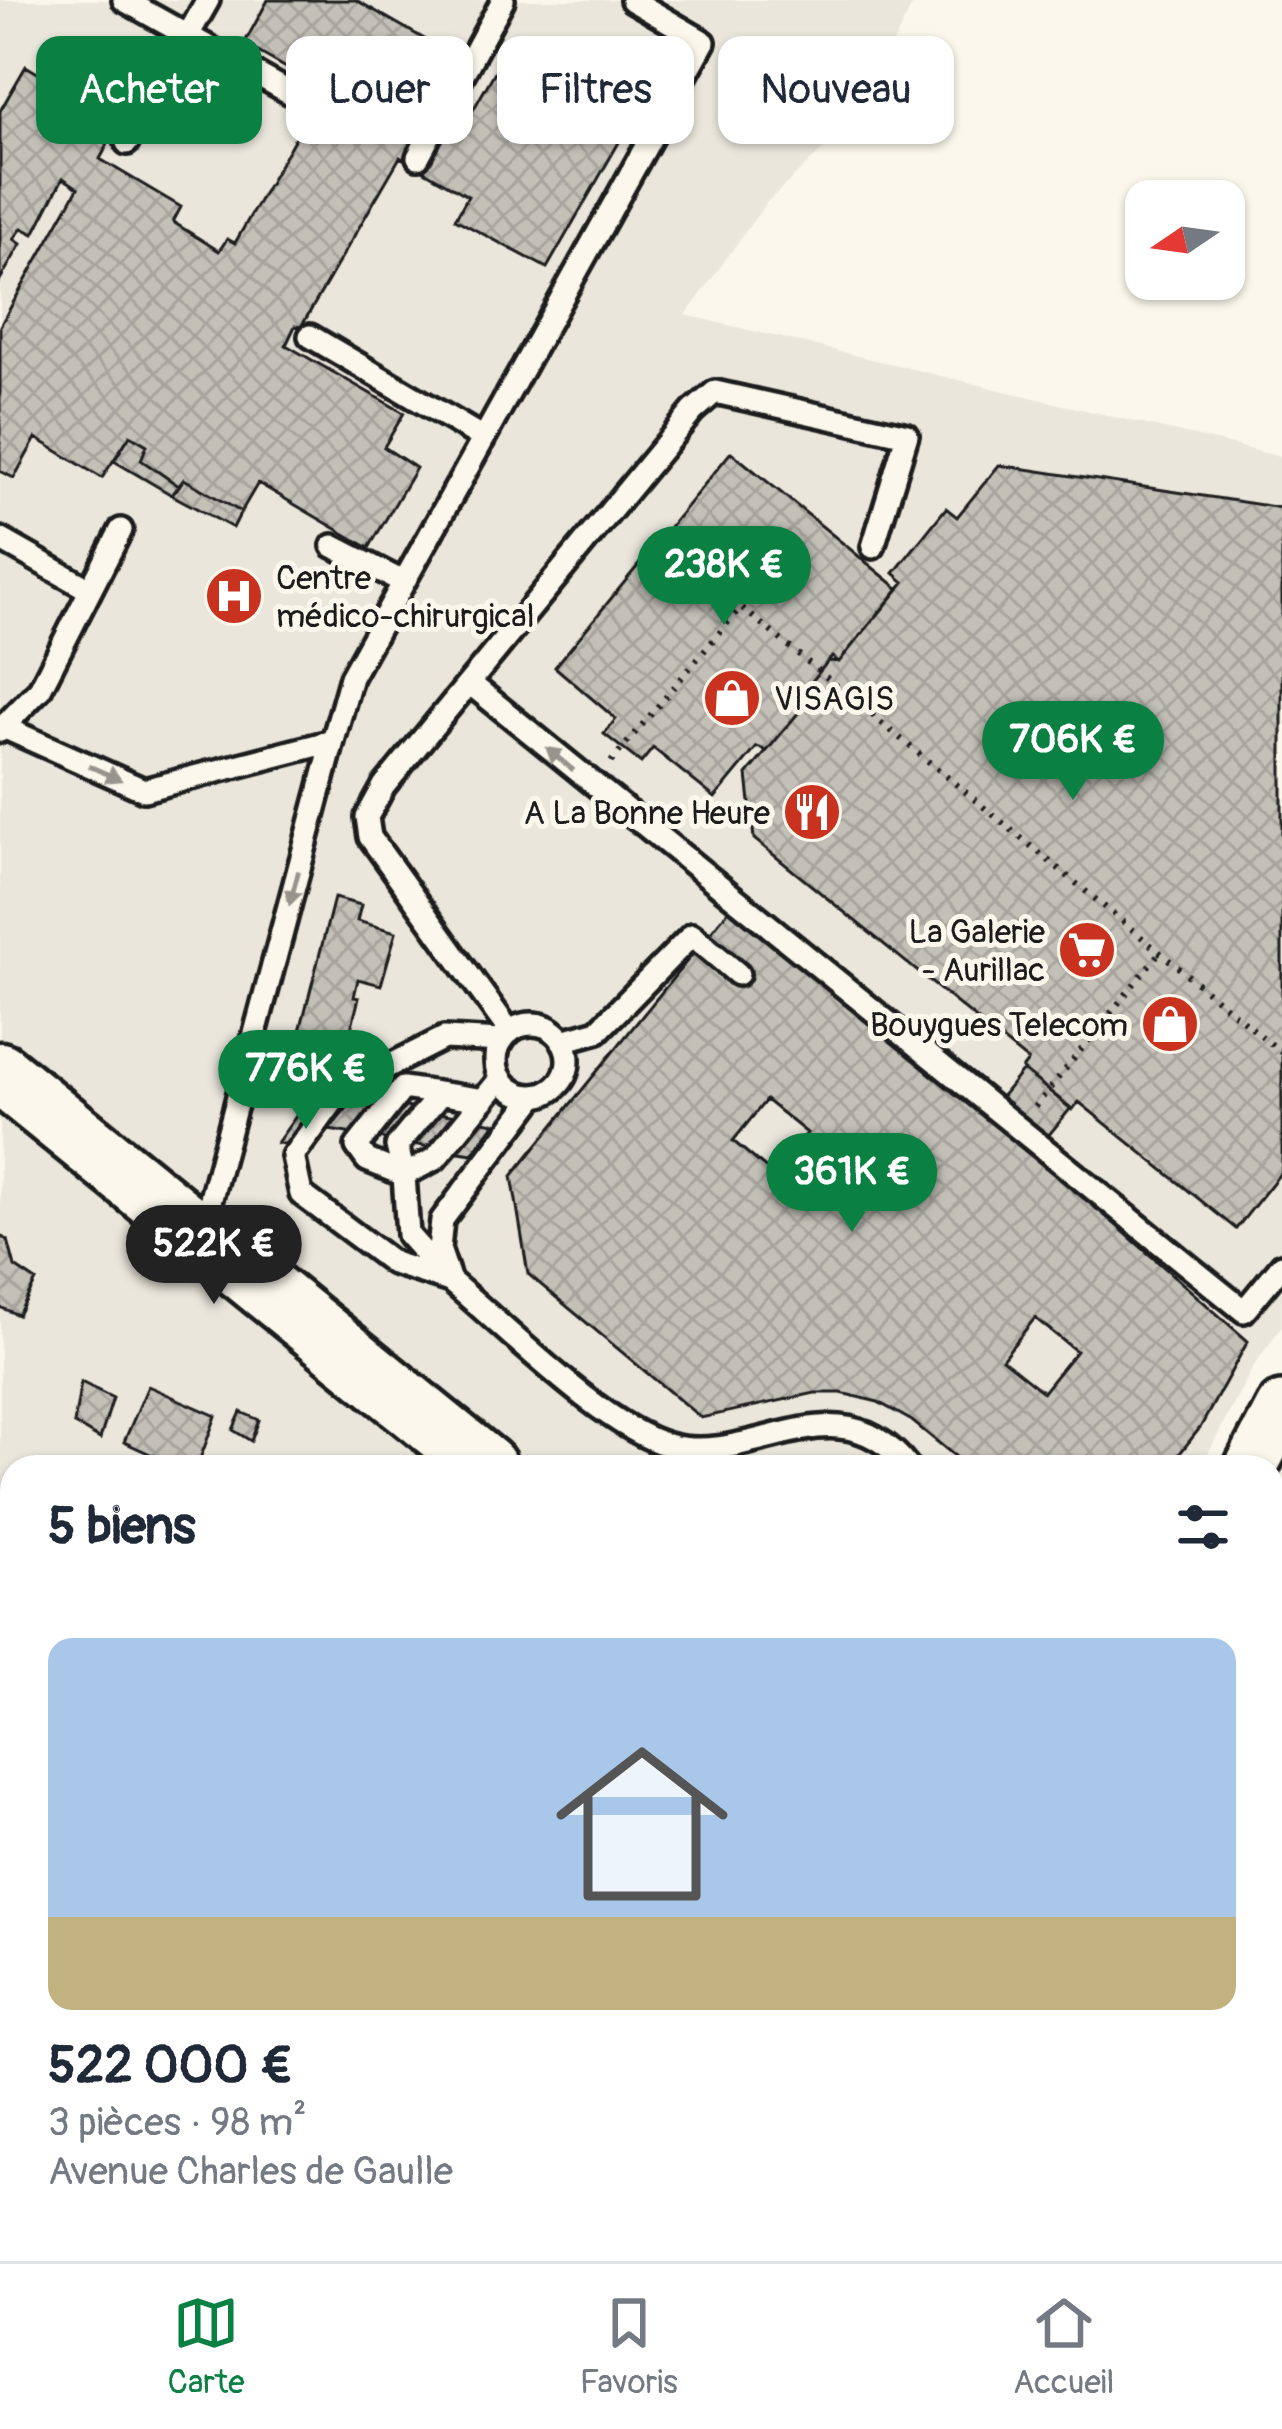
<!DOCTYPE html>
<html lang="fr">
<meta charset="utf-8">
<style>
body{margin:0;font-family:Pangolin,sans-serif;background:#f2f2f3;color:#1f2937;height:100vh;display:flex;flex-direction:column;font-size:45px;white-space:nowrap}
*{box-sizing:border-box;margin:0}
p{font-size:39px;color:#747a83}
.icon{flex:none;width:66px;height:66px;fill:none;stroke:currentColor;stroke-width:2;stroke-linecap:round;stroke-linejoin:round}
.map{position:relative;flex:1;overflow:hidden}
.panel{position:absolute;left:0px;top:1455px;width:1284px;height:807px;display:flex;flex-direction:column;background:#fff;border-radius:36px 36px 0 0;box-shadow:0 3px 9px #0004}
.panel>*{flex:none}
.banner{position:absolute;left:36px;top:36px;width:1212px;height:108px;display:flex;gap:24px}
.needle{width:78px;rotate:257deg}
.tools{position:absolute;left:1125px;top:180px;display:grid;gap:24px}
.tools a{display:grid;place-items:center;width:120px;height:120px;border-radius:24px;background:#fff;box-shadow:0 3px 9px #0004;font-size:60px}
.price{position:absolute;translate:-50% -102px;padding:0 27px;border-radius:42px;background:#0b8043;color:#fff;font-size:39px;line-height:78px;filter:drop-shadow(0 3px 6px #0008)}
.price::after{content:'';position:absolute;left:50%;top:72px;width:36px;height:27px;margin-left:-18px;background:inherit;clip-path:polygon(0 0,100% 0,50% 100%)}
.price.active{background:#222;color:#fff}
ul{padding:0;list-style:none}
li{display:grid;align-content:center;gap:24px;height:636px;padding:0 48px}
li span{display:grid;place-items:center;height:372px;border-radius:24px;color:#555}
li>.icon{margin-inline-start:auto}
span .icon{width:216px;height:216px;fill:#fffc;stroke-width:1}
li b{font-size:51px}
h2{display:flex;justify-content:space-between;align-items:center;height:144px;padding:0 48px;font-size:51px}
.tag{padding:0 42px;border-radius:24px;background:#fff;box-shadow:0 3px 9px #0004;font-size:42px;line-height:108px}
.tag.active{background:#0b8043;color:#fff}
.menu{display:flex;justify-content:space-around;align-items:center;height:168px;border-top:3px solid #e0e1e3;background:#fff;font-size:33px;color:#747a83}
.menu a{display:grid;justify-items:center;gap:6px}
.menu .active{color:#0b8043}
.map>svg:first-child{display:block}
.built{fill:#eae6dc}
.building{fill:url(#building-cross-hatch);stroke:#1c1c1c;stroke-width:3;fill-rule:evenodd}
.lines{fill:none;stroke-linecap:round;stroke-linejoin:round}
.service-casing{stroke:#1c1c1c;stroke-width:30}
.tertiary-casing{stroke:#1c1c1c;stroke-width:60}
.secondary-casing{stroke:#1c1c1c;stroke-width:69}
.path{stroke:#1c1c1c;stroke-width:6;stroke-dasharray:3 9;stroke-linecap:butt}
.service{stroke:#fbf7ec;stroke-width:21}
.tertiary{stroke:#fbf7ec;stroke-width:51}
.secondary{stroke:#fbf7ec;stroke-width:60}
.rail-casing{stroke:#1c1c1c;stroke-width:14}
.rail{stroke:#fbf7ec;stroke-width:9;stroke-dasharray:27;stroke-linecap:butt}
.oneway{fill:#97948e}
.labels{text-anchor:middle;stroke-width:10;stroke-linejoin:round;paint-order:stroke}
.poi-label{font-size:33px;fill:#1c1c1c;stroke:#fbf7ec;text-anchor:end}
</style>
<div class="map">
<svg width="1282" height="2261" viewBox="0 0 1282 2261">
<defs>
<pattern id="building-cross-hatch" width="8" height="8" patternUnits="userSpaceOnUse" patternTransform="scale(3)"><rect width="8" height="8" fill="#c3c0b8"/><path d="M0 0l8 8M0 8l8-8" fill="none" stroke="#a7a49e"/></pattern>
</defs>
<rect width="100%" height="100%" fill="#fbf7ec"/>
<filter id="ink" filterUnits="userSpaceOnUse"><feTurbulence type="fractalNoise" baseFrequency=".00833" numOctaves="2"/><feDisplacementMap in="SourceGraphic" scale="24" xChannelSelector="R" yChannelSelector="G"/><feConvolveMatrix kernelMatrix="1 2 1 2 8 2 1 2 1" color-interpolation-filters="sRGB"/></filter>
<g filter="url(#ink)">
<!-- built -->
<path class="built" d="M0,0H915L854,120L766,203L686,315L1282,457V1326L1253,1367L1201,1467H12V1734L0,1728Z
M0,1864L12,1870V2250H740L762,2261H0Z
M1272,1888L1282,1890V2261H1108L1086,2250H1272Z"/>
<!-- building -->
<path class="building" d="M268,0H356L463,61L444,94L473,110L509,47L530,42L571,66L562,81L630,123L547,268L455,219L468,196L400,157L301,327L295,326L286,345L404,413L384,447L416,468L369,548L258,483L241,512L184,479L179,486L141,460L147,445L130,435L102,478L36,438L14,478L0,471V326L78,188L63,178L34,234L22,228L14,239L21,244L0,280V111L26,66L102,112L89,134L108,144L100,159L181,207L173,222L219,251L227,239L235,243L312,108L328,116L339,98L244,44Z
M130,435L147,445L141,460L179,486L172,495L114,461Z
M731,452L899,589L839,662L828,661L801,695L808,701L767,751L757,747L715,798L653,748L641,763L604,734L616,719L555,667Z
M999,465L1282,508V1171L1236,1229L1079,1102L1072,1110L1048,1090L1022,1069L1028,1061L754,839L747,775L808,701L801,695L828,661L832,657L839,662L904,582L894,573L946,508L957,517Z
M184,479L241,512L233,528L172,495Z
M334,898L361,905L357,921L396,932L381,985L358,979L354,997L359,998L336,1088L302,1080L291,1066Z
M731,907L1034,1153L1248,1341L1200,1428L1169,1467H968L912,1421L878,1402L841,1393H815L701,1418L528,1274L512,1176ZM766,1100L807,1133L774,1175L733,1141ZM1035,1318L1076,1351L1043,1392L1002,1359Z
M1023,1070L1071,1108L1034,1153L987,1114Z
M355,1098L495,1123L472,1154L329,1130Z
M296,1116L336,1121L315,1149L277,1143Z
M0,1236L8,1240L15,1267L36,1281L18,1315L0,1307Z
M81,1382L113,1398L100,1439L74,1424Z
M148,1386L216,1416L197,1467H179L124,1442Z
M241,1412L259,1420L251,1441L233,1430Z
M1275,1912L1282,1917V1974L1272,1966Z
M0,1998L12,2005V2027L0,2048Z
M0,2061L12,2068V2143L0,2136Z
M18,2250H36L30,2261H17Z
M512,2250H695L718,2261H535Z"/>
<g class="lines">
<!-- service casing -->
<g class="service-casing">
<path id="service" d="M124,0L294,95
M127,143L208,0
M418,157L503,0
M310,336L483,438
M0,539L90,590
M333,546L403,582
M472,685L1244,1311L1282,1265
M3,727L40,689L121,530
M0,731L3,727L144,790L333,741L202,1232
M333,741L351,677L704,42L632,0
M496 1060a36 36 0 1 1 72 0a36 36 0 1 1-72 0Z
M510,1032L370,837L367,817L384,786L693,411L715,392L907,435L873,547
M562,1041L598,1031L692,935L738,974
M535,1096L442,1220L439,1249L450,1281C505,1326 603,1427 668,1445C751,1469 837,1377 908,1467
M404,1175L367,1160L357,1146L403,1088L484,1100
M404,1175L397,1146L440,1094
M441,1272L408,1235L404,1175L435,1159L501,1078
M450,1281L393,1263L301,1194L293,1156L334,1100L383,1069L444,1038L502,1041"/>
</g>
<!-- tertiary casing -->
<g class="tertiary-casing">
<path id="tertiary" d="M1251,1467L1282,1408
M843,2261L848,2250"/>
</g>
<!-- secondary casing -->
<g class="secondary-casing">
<path id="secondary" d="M0,1073L486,1467
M1272,2100L1282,2110"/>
</g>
<!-- path -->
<path class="path" d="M611,762L741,607L1282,1053
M1035,1107L1159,953"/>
<!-- service -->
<use href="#service" class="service"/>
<!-- tertiary -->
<use href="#tertiary" class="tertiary"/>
<!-- secondary -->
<use href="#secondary" class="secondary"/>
<!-- rail casing -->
<g class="rail-casing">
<path id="rail" d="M0,1798L12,1804
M902,2250L924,2261"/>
</g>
<!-- rail -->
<use href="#rail" class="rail"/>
</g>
<!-- one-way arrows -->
<defs><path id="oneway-solid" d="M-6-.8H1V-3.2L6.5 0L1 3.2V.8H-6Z" transform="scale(3)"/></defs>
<g class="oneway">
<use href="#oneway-solid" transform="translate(560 759) rotate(-140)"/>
<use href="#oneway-solid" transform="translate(105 773) rotate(24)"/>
<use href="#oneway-solid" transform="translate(294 888) rotate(105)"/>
</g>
</g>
<!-- icons -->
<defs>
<g id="hospital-disc" transform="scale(3)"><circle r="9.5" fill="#c8321e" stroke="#fbf7ec"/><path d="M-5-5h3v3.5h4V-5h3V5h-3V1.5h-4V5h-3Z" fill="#fff"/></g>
<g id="shop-disc" transform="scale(3)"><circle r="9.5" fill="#c8321e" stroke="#fbf7ec"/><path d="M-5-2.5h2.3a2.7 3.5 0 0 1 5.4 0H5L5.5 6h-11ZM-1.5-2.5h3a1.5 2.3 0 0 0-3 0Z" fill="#fff"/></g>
<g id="restaurant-disc" transform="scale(3)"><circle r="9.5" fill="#c8321e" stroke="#fbf7ec"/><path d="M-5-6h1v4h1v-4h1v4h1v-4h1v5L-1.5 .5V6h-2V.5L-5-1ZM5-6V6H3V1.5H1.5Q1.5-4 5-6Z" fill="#fff"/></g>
<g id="supermarket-disc" transform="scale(3)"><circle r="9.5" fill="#c8321e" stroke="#fbf7ec"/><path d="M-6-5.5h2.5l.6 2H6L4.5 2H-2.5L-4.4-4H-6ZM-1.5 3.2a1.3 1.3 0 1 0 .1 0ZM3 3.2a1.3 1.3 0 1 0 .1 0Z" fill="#fff"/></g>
</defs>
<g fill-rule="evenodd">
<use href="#hospital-disc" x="234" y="596"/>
<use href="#shop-disc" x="732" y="698"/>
<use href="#restaurant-disc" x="812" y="812"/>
<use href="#supermarket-disc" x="1087" y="950"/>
<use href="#shop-disc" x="1170" y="1024"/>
</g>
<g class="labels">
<!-- poi labels -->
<g class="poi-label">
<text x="276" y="589" text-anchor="start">Centre<tspan x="276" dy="38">médico-chirurgical</tspan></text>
<text x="774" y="710" text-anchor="start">VISAGIS</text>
<text x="770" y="824">A La Bonne Heure</text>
<text x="1045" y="943">La Galerie<tspan x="1045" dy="38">- Aurillac</tspan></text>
<text x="1128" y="1036">Bouygues Telecom</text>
</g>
</g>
</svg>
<div class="tools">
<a><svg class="needle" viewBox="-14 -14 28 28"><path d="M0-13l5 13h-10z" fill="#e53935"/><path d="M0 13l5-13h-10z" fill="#747a83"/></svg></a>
</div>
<b class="price" style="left:724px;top:628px">238K €</b>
<b class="price" style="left:1073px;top:803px">706K €</b>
<b class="price" style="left:306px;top:1132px">776K €</b>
<b class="price" style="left:852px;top:1235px">361K €</b>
<b class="price active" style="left:214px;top:1307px">522K €</b>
<div class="banner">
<a class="tag active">Acheter</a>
<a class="tag">Louer</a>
<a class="tag">Filtres</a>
<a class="tag">Nouveau</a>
</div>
<section class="panel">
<h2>5 biens<svg class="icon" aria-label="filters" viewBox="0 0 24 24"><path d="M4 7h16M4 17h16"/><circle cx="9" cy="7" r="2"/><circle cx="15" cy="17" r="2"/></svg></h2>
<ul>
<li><span style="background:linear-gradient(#a9c7e8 75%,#c2b280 0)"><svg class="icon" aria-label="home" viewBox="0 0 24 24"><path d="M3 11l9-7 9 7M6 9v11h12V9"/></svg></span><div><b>522 000 €</b><p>3 pièces · 98 m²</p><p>Avenue Charles de Gaulle</p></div></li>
</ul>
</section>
</div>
<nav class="menu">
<a class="active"><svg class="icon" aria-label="map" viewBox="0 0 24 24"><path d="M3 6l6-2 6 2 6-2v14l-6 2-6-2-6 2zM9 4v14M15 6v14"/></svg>Carte</a>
<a><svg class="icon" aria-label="saved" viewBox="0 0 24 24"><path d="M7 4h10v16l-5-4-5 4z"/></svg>Favoris</a>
<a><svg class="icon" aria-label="home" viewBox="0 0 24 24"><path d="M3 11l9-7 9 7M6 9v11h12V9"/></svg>Accueil</a>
</nav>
